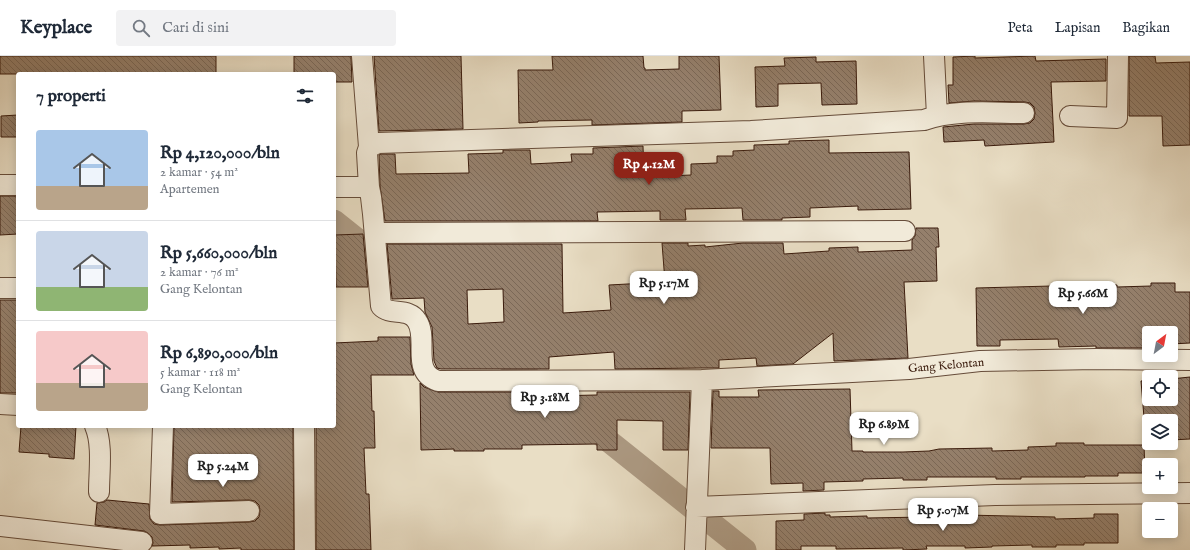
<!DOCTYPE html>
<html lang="id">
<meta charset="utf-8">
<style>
body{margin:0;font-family:"IM FELL English",serif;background:#f2f2f3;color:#1f2937;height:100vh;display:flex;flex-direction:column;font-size:15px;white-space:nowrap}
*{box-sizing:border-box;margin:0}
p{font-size:13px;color:#747a83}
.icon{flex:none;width:22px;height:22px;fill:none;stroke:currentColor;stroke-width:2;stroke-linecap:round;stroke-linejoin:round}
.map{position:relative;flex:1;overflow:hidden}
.sheet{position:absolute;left:16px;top:16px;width:320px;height:356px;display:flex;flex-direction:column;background:#fff;border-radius:4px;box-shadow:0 2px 10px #0003}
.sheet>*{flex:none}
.needle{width:26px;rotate:32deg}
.buttons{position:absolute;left:1142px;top:270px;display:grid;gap:8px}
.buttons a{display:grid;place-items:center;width:36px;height:36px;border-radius:4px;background:#fff;box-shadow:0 2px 10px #0003;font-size:20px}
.price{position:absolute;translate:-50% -34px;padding:0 9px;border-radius:8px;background:#fff;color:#222;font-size:13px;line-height:26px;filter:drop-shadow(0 1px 2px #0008)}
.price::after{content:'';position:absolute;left:50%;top:24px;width:12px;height:9px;margin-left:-6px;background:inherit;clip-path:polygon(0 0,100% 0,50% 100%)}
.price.current{background:#8f2418;color:#fff}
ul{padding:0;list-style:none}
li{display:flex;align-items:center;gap:12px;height:100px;padding:0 20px}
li+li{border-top:1px solid #e0e1e3}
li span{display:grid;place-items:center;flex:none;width:112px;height:80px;border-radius:4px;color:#555}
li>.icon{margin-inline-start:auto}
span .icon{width:48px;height:48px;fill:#fffc;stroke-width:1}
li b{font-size:17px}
h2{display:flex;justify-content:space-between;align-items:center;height:48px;padding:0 20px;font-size:17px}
header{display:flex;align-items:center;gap:24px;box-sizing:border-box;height:56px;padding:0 20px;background:#fff;border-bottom:1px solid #e0e1e3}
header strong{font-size:19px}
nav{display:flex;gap:22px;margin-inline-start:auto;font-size:14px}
.search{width:280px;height:36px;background:#f2f2f3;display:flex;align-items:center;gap:10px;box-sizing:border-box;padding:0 14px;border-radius:4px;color:#747a83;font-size:15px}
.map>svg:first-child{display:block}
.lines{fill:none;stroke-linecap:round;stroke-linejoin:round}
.canal{stroke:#ae9c86;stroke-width:23}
.building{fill:url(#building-back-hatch);stroke:#3a1b0c;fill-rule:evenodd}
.street-casing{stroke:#664c3a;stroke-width:22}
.street{stroke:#f1ead9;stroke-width:20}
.labels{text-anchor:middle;stroke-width:3.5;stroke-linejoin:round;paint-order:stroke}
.street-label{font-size:12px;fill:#3a1b0c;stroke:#f1ead9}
</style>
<header>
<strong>Keyplace</strong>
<div class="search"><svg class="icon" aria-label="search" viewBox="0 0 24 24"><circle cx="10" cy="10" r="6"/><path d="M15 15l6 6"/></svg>Cari di sini</div>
<nav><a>Peta</a><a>Lapisan</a><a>Bagikan</a></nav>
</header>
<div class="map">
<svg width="1190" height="494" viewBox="0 0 1190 494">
<defs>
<pattern id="building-back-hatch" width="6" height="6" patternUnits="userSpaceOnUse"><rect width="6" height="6" fill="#95806c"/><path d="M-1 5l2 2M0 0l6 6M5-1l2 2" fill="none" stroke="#7b6857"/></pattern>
</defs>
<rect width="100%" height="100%" fill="#e9dec5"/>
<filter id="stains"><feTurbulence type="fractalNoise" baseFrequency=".005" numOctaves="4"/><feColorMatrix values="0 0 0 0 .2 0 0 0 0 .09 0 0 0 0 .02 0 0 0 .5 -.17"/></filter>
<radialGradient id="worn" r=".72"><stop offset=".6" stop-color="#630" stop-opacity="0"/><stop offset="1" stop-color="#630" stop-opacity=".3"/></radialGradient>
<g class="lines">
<!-- canal -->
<path class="canal" d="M334,165L413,228
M495,294L745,494"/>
</g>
<!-- building -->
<path class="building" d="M0,0H216V18H0Z
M294,0H351L352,26H334V18H294Z
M374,0H461L463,73L379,75Z
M552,0H643L644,12H645V14L679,13V0H719L721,54L682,55V66L592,69V64L538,65V66L519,67L518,14H553Z
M975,0V2L1035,0L1036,5L1106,3V25L1051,26L1054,86L985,90L984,84L944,86L943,71L974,68H1024L1030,67L1034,63L1035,57L1034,51L1030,47L1025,46L974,45L949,47L948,29H953V1Z
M1129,0H1155L1156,7L1190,6V89L1163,90L1162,60H1129Z
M816,1V6L856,5L857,48L822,49L821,27L778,28V50L756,51L755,11L785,10L784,2Z
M18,59V81H1V60Z
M829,84V97L909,96L911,153L858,154V150L810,152V161L782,162V164H743L742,152L685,153L686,164H660V155L597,156L598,165H385L380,130L379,99L381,98H395L396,118L469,117L468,98L503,97V94H530L531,108L572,106L571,98H593V92L643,90L644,121L691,119V108L717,107V100H733V95L754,94V89L789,88V85Z
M0,140H18V178L0,179Z
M916,172H938L939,191H936L937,225L904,226L908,302L834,305L833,277L793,308L757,310L756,302L719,304V312H702L615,313L614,296L549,301V313H441L437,312L434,305L432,271L425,256L424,242L392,243L387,188H562L563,257L611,254L609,229L665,226L662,187H688V190L705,189V191L743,187H783L784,198L829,195V192L858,191V196L912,194V184L915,180ZM503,233L504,266L468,268L467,234Z
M363,178L368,231H336L335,179Z
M1151,227H1175V236H1190V287L1171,288V277H1149V288H1147V292H1096V290L1059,291L1058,283L1000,284V290H977L976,232L1090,229H1117V231L1151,230Z
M0,244H18V337H0Z
M378,281H410L411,308L414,319H371L372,355H374L375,392H364L366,438H369L371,494H316V370H334V287L378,285Z
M1190,321V383L1171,384V365H1149V386H1146L1141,325L1149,324V343H1171V323Z
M420,327L424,331L438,336H550V340L597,339V336H690L688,394H663V365L617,364V394H597V388L522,389V393H484V395H454V393L421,394Z
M850,333L852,395H863V396H903L929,395L939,393L992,392V395L1028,394V391L1056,390V387H1084V389H1144L1145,417H1118V420H1085V421H1021V423H996V421H927V424H903V422L863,423V425L824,426V434L803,435V427L771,428L770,392H711L713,335H719V341H759L758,334Z
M21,370H76L74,403L49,401V398L19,396Z
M174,370H293L294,494H241V492L219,493V491L190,492V489L152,490L153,487L152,481L148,477L144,475L95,469L97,447L104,446L107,444L149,448L150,463L154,468L160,469L249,466L255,465L259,461L260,455L259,449L255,445L249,444L172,446Z
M825,457V459H830V461L867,460V462L926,461V464H965V459L1055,461V463L1094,462V458H1118V487H1084V489H1056V491H1032V489L992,490V491L965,492V490H926L927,493L903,494V492L836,493V490H801V494H776V465L804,464V458Z"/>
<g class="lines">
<!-- street casing -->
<g class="street-casing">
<path id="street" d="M362,0L369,91
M934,0L937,60
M1070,60L1117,62L1118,0
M0,129H18
M334,131H369L371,141L373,158L381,250C390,260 409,251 417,265C429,283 410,316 438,325L702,324L909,313L980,305L1096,303L1190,304
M369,131L367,97L369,91L378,87L751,75L924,64C956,53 992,57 1024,57
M375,177L905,175
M0,232H18
M0,348L18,349
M95,370C103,388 99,416 99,436
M163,370L160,458L249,455
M304,370L305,494
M696,451L995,439L1190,437
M0,470L142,486
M695,494L702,324"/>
</g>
<!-- street -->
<use href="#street" class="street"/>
</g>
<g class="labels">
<!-- street labels -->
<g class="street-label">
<text transform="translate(946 309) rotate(-5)" y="4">Gang Kelontan</text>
</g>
</g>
<rect width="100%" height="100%" filter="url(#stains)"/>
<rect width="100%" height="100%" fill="url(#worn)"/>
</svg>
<div class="buttons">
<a><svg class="needle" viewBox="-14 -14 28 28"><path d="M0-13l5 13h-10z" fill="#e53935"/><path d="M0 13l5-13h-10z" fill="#747a83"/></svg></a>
<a><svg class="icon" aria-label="locate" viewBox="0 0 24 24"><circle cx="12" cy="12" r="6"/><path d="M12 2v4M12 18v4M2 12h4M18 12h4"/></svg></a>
<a><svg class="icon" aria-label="layers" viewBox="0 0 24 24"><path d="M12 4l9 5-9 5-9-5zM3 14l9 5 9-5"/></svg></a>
<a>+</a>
<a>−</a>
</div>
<b class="price current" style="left:649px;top:130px">Rp 4.12M</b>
<b class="price" style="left:664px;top:249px">Rp 5.17M</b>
<b class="price" style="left:1083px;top:259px">Rp 5.66M</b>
<b class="price" style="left:545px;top:363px">Rp 3.18M</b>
<b class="price" style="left:884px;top:390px">Rp 6.89M</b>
<b class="price" style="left:223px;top:432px">Rp 5.24M</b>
<b class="price" style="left:943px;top:476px">Rp 5.07M</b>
<section class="sheet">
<h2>7 properti<svg class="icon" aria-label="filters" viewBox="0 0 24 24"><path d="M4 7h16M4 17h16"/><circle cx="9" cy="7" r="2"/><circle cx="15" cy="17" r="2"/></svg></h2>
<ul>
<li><span style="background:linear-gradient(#a9c7e8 70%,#b9a48a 0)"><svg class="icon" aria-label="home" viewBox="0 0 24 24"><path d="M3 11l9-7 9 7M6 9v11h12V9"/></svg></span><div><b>Rp 4,120,000/bln</b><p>2 kamar · 54 m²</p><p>Apartemen</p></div></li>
<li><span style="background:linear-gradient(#c9d6e8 70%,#8fb573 0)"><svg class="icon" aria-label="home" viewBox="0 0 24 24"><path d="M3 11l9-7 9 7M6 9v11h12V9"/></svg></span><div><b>Rp 5,660,000/bln</b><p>2 kamar · 76 m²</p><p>Gang Kelontan</p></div></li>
<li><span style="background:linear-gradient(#f6c9c9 65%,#b9a48a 0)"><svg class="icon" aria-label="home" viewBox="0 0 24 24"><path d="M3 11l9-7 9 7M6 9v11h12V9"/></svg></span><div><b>Rp 6,890,000/bln</b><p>5 kamar · 118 m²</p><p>Gang Kelontan</p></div></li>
</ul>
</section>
</div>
